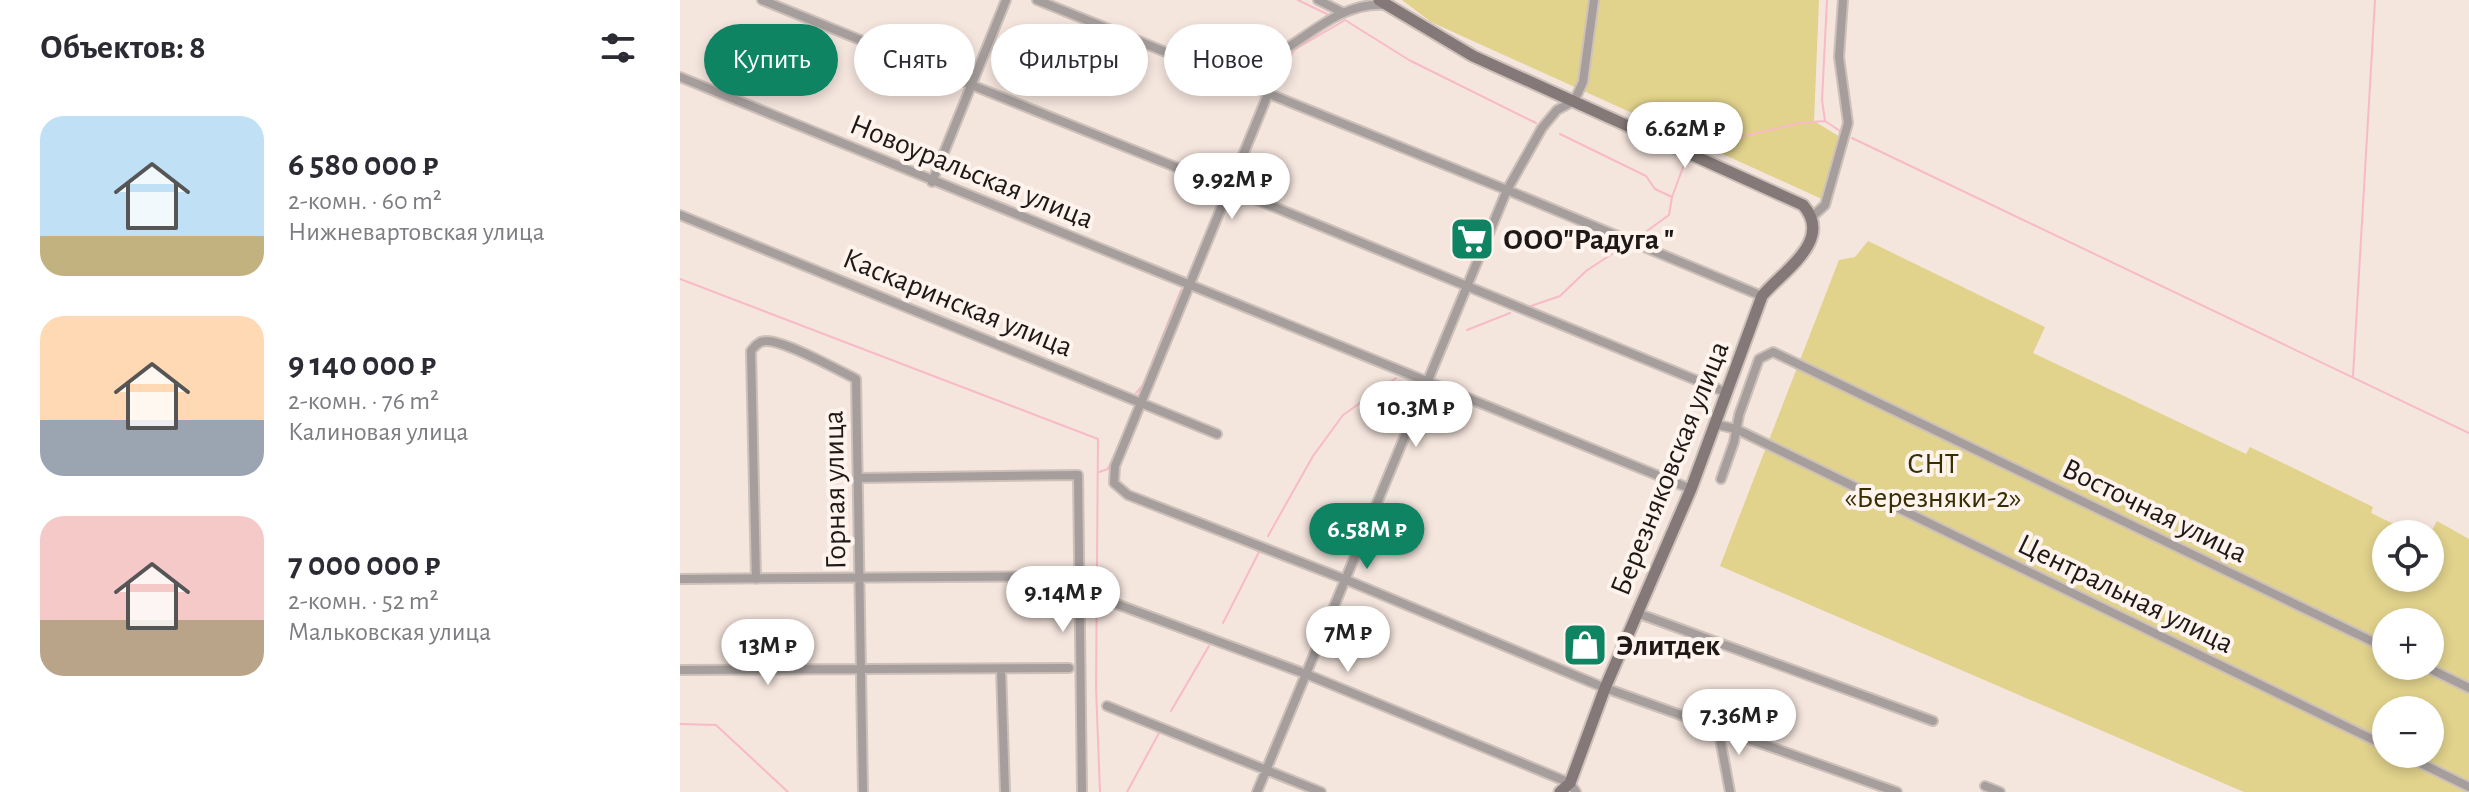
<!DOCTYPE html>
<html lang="ru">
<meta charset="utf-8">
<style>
body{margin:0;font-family:"Alegreya Sans",sans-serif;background:#f7f7f7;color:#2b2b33;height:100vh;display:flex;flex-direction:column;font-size:30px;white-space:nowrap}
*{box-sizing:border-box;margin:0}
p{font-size:26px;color:#7c7c81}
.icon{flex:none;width:44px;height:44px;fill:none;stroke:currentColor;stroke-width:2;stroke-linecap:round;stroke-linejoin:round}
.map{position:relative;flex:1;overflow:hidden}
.details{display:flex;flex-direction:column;background:#fff;width:680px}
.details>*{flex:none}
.hud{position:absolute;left:24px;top:24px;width:760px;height:72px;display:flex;gap:16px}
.tools{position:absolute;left:1692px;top:520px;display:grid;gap:16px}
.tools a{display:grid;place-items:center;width:72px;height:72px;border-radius:50%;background:#fff;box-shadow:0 4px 12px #0003;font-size:40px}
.price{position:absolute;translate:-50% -68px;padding:0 18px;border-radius:28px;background:#fff;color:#222;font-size:26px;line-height:52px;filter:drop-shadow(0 2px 4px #0008)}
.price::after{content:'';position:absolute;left:50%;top:48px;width:24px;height:18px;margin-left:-12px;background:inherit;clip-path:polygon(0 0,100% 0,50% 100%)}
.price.on{background:#0f8463;color:#fff}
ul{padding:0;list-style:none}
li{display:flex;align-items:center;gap:24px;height:200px;padding:0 40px}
li span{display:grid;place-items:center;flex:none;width:224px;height:160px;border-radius:24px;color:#555}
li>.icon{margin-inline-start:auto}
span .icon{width:96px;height:96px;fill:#fffc;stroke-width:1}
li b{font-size:34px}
h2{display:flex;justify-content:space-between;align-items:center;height:96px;padding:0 40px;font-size:34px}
.chip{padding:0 28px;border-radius:36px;background:#fff;box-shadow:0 4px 12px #0003;font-size:28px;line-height:72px}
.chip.on{background:#0f8463;color:#fff}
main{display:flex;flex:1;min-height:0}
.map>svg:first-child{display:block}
.green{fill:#e1d28c;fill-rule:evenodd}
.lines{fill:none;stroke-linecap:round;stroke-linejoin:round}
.stream{stroke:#f8bac7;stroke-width:2}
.street-casing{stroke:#cdc0b9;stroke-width:12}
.secondary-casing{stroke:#cdc0b9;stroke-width:15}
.street{stroke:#a59e9c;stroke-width:8}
.secondary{stroke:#847978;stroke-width:11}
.labels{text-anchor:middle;stroke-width:8;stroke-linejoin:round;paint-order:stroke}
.street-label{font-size:30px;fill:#1e1916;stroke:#fff3ed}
.poi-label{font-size:30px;font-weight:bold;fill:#1e1916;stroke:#fff3ed;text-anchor:start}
.park-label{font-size:30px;fill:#372f03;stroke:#fff3ed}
</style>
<main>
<section class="details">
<h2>Объектов: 8<svg class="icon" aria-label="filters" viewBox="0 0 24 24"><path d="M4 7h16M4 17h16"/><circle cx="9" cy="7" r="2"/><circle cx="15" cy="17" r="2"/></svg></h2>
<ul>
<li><span style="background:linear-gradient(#bfe0f5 75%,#c2b280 0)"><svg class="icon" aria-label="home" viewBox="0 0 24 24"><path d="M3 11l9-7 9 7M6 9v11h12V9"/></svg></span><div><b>6 580 000 ₽</b><p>2-комн. · 60 m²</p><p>Нижневартовская улица</p></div></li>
<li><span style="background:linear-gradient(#ffd9b3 65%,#9aa5b1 0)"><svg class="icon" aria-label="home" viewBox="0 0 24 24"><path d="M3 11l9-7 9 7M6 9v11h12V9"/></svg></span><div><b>9 140 000 ₽</b><p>2-комн. · 76 m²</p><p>Калиновая улица</p></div></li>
<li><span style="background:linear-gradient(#f6c9c9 65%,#b9a48a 0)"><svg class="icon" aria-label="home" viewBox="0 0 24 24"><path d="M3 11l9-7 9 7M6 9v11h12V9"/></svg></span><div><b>7 000 000 ₽</b><p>2-комн. · 52 m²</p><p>Мальковская улица</p></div></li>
</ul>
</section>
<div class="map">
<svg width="1789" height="792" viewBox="0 0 1789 792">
<rect width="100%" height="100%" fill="#f4e5dd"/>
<!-- green -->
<path class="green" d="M722,0H1139L1134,121L1160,137L1142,199L751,22Z
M1188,241L1365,327L1353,353L1566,454L1570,447L1693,507L1691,513L1734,534H1706V578H1750V534L1757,521L1789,539V792H1564L1040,566L1159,260L1175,257ZM1706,622H1750V666H1706ZM1706,710H1750V754H1706Z"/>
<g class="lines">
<!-- stream -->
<path class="stream" d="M618,0L649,15
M1147,0L1142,100L1145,121L1160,131
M595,88L614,50L665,20L729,60L856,123
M880,134L966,176L975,189L992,197
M1172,138L1789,433
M1018,147L1038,148L1064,136L1119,123L1145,121
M960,236L989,215L992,197L1005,162
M0,279L418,439L416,688L420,792
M851,306L880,296L906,271L944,246
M787,330L830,313
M1673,376L1695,0
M456,393L463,385L501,290
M419,472L428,469L441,440
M588,536L633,456L663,415L716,378
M543,623L579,552
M491,711L529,646
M0,724L36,725L108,792
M447,792L479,733"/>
<!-- street casing -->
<g class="street-casing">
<path id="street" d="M82,0C237,64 392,125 548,188C714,255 879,325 1045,392
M357,0L827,190L1082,296
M638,0L662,12
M705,5C667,2 638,28 607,48L435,466L434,483L448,495L664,579L925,688L1217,792
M0,77L1011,489
M252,182L326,0
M0,215L537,434
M1133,216L1145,205L1168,123L1159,57L1163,0
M1034,424L1056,429L1706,746
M178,478L398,475L402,792
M1041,479L1054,442L1059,415L1079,359L1093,352L1706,648
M0,579L389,576
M76,579L71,351C75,346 79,341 86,341C104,340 158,370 176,379L183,792
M431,602L626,674L890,783L896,792
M957,613L1253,721
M1744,666L1789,688
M321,669L325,792
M0,670L389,668
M427,706L641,792
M1038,728L1050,792
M1722,754L1789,787
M1305,786L1320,792
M577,792L827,190L862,128L877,110L894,101L903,82L914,0"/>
</g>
<!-- secondary casing -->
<g class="secondary-casing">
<path id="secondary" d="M699,0L793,56L1123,205C1154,240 1104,270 1082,296L1011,489L925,688L890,783L880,792"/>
</g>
<!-- street -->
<use href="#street" class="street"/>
<!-- secondary -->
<use href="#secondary" class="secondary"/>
</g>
<!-- icons -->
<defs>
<g id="supermarket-square" transform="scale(2.3)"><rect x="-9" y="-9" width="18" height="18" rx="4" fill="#0f8463" stroke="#fff3ed"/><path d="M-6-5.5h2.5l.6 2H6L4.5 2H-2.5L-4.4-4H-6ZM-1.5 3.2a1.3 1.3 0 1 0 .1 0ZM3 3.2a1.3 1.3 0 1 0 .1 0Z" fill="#fff"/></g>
<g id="shop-square" transform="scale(2.3)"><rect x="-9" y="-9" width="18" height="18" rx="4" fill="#0f8463" stroke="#fff3ed"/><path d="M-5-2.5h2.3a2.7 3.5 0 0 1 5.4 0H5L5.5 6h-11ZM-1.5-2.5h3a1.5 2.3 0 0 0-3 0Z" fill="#fff"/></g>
</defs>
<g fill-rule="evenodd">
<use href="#supermarket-square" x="792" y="239"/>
<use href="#shop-square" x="905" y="645"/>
</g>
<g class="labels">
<!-- street labels -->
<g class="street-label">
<text transform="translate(292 171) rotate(22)" y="10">Новоуральская улица</text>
<text transform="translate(278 302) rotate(22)" y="10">Каскаринская улица</text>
<text transform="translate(989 468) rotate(-68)" y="10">Березняковская улица</text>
<text transform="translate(154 490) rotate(-91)" y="10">Горная улица</text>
<text transform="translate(1475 510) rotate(26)" y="10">Восточная улица</text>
<text transform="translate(1446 593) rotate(26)" y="10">Центральная улица</text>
</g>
<!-- poi labels -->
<g class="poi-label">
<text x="823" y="249">ООО"Радуга "</text>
<text x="936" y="655">Элитдек</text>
</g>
<!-- park labels -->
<g class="park-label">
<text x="1253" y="473">СНТ<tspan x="1253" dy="34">«Березняки-2»</tspan></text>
</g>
</g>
</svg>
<div class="tools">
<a><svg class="icon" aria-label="locate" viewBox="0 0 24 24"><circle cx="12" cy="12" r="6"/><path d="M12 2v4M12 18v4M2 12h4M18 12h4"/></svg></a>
<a>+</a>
<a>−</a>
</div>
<b class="price" style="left:1005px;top:170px">6.62M ₽</b>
<b class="price" style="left:552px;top:221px">9.92M ₽</b>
<b class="price" style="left:736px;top:449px">10.3M ₽</b>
<b class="price on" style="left:687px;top:571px">6.58M ₽</b>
<b class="price" style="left:383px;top:634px">9.14M ₽</b>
<b class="price" style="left:668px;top:674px">7M ₽</b>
<b class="price" style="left:88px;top:687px">13M ₽</b>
<b class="price" style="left:1059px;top:757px">7.36M ₽</b>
<div class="hud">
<a class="chip on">Купить</a>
<a class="chip">Снять</a>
<a class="chip">Фильтры</a>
<a class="chip">Новое</a>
</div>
</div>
</main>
